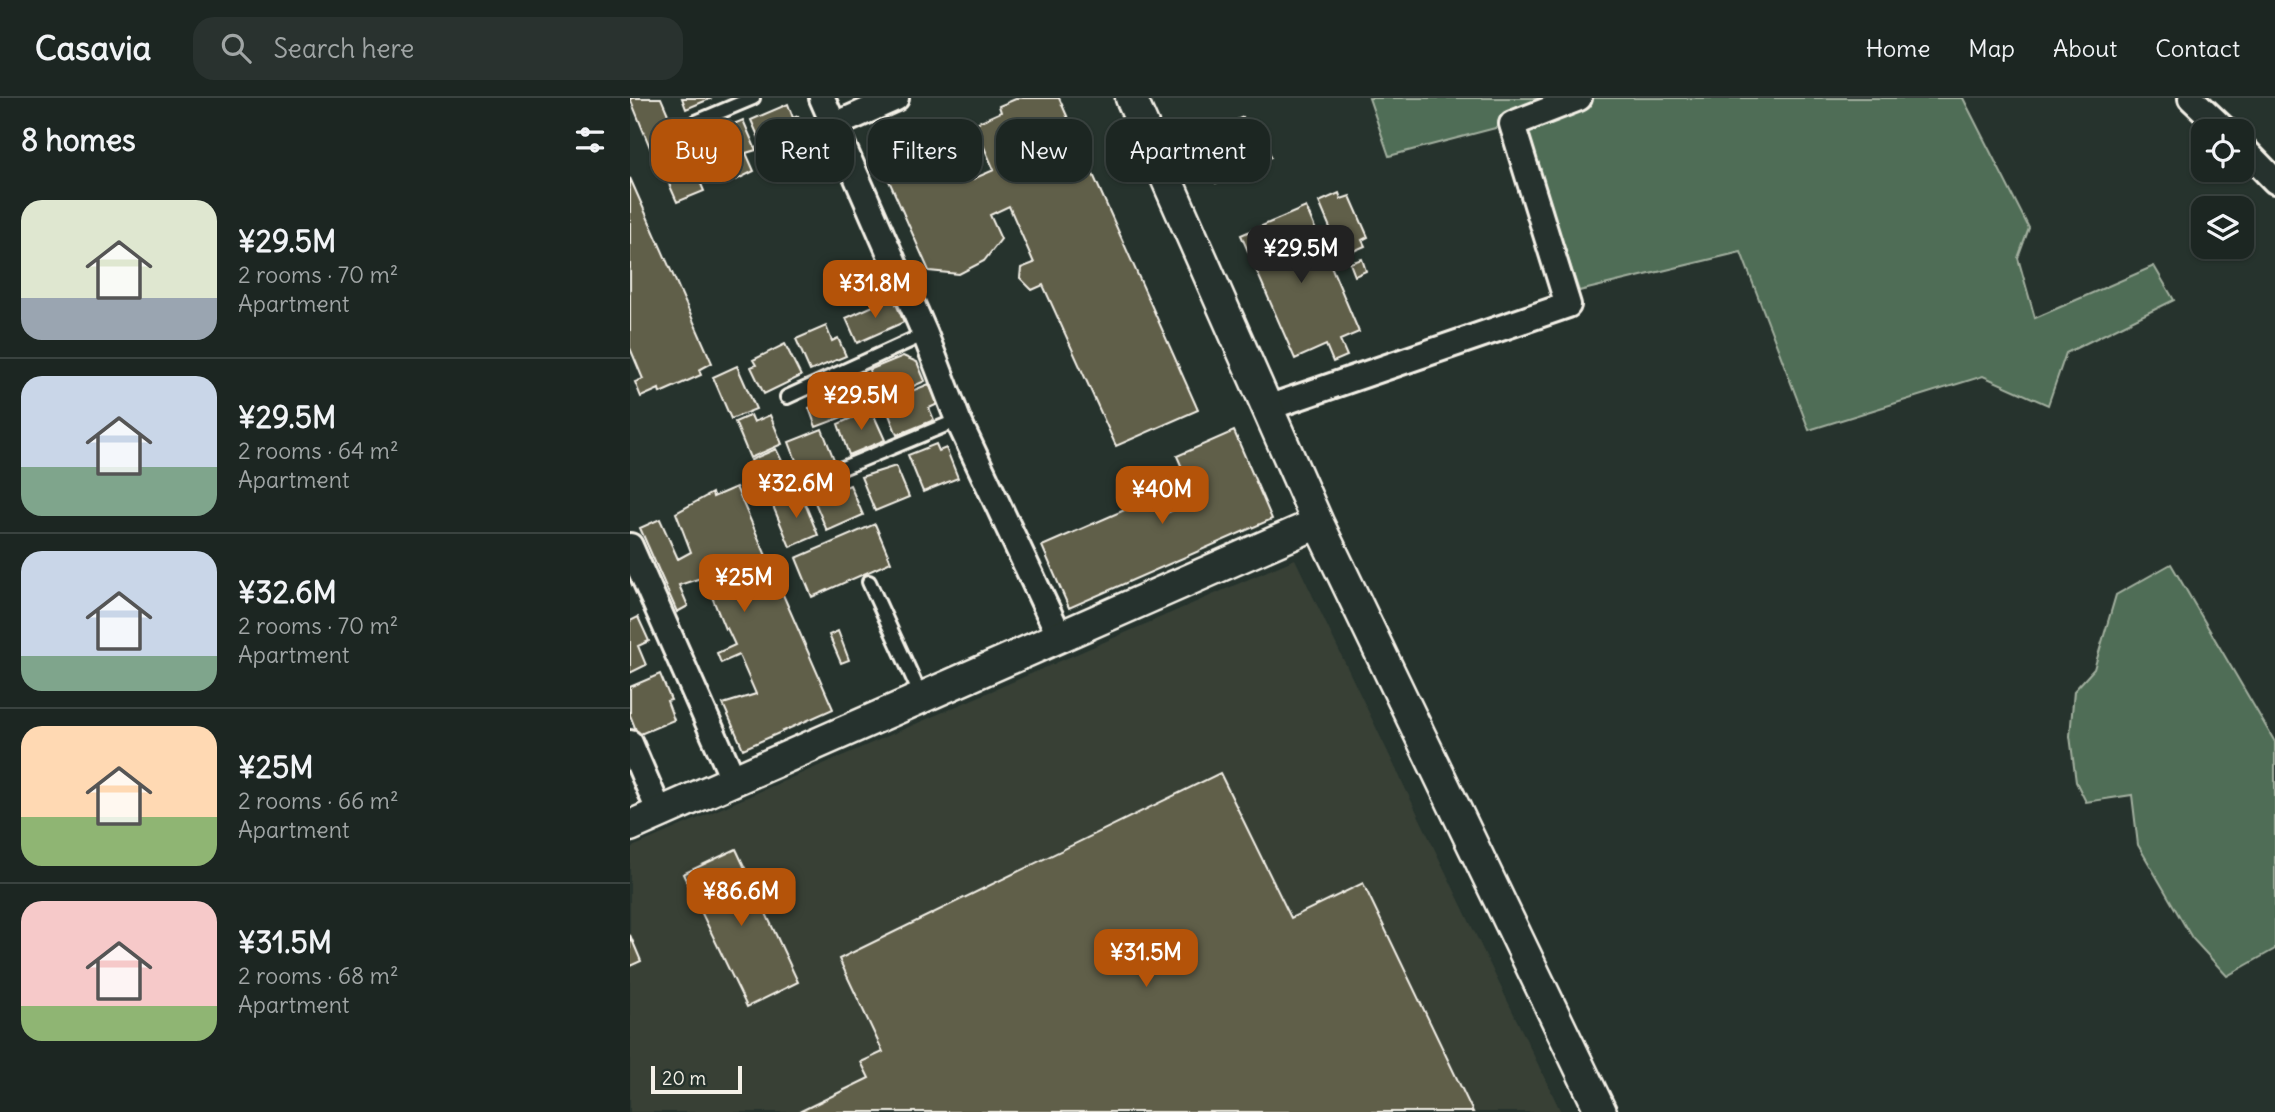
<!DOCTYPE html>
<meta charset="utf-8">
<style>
body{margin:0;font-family:Delius,sans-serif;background:#29322f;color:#f1f3f6;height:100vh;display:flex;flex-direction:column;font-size:26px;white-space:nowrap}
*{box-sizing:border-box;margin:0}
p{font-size:23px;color:#a0a5a5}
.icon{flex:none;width:38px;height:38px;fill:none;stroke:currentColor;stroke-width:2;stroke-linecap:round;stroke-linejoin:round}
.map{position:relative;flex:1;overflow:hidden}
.drawer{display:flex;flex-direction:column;background:#1c2622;width:630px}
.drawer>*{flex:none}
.guide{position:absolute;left:21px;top:21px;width:665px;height:63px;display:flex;gap:14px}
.buttons{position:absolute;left:1561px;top:21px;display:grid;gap:14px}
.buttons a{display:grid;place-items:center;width:63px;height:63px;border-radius:14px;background:#1c2622;box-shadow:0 2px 5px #0004,0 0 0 2px #3a4340;font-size:35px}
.scale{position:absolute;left:21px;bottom:18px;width:91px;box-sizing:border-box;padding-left:7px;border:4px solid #f4f1e8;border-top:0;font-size:19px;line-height:24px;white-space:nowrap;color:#f4f1e8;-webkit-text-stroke:5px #26332d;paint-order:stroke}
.price{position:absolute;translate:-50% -60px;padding:0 16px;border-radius:14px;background:#b45309;color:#fff;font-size:23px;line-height:46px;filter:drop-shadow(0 2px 4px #0008)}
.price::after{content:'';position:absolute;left:50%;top:42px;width:21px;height:16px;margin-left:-10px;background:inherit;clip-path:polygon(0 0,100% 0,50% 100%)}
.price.active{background:#222;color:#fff}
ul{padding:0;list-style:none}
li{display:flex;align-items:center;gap:21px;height:175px;padding:0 21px}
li+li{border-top:2px solid #3a4340}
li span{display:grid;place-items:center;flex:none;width:196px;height:140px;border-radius:21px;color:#555}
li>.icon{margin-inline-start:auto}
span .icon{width:84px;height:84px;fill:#fffc;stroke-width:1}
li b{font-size:30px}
h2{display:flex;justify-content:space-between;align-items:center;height:84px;padding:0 21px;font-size:30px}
.pill{padding:0 24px;border-radius:21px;background:#1c2622;box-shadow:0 2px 5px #0004,0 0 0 2px #3a4340;font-size:24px;line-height:63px}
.pill.active{background:#b45309;color:#fff}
header{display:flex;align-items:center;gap:42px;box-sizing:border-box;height:98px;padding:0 35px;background:#1c2622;border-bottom:2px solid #3a4340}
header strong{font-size:33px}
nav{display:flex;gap:38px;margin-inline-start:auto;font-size:24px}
.search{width:490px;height:63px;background:#29322f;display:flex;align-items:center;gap:18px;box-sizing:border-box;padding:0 24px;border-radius:21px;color:#a0a5a5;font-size:26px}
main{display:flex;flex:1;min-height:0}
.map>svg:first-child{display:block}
.built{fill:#374036}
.green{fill:#4f6d56;stroke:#a2af9f;stroke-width:2}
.building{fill:#605e4a;stroke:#f4f1e8;stroke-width:2}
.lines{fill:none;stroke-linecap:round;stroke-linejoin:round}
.service-casing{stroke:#f4f1e8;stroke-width:18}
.minor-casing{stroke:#f4f1e8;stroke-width:30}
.tertiary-casing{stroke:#f4f1e8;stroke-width:35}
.service{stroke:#26332d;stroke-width:12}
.minor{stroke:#26332d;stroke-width:24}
.tertiary{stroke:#26332d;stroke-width:30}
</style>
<header>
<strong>Casavia</strong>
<div class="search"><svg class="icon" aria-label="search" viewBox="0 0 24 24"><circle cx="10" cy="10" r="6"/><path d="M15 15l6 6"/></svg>Search here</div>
<nav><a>Home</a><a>Map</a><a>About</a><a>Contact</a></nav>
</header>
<main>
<section class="drawer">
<h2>8 homes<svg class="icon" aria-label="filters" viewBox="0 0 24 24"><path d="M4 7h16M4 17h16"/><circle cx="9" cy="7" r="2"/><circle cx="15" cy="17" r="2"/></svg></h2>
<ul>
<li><span style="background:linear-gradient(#dfe7d0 70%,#9aa5b1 0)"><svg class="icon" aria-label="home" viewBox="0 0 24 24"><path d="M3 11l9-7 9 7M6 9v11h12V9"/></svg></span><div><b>¥29.5M</b><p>2 rooms · 70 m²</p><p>Apartment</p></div></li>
<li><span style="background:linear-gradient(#c9d6e8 65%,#7fa58c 0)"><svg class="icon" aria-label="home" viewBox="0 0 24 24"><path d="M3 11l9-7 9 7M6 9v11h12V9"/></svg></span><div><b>¥29.5M</b><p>2 rooms · 64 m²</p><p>Apartment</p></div></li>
<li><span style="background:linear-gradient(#c9d6e8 75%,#7fa58c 0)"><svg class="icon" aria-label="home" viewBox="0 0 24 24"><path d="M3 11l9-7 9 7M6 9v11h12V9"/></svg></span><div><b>¥32.6M</b><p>2 rooms · 70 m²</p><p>Apartment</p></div></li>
<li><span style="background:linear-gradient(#ffd9b3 65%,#8fb573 0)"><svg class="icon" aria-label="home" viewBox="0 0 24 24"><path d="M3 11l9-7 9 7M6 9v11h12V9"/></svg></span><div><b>¥25M</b><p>2 rooms · 66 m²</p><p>Apartment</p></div></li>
<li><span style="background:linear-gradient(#f6c9c9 75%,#8fb573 0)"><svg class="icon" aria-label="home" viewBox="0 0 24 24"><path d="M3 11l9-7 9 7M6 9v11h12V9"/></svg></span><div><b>¥31.5M</b><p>2 rooms · 68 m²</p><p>Apartment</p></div></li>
</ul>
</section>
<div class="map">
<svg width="1645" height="1014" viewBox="0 0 1645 1014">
<rect width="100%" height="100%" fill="#26332d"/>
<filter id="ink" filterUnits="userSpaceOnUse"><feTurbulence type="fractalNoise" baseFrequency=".0143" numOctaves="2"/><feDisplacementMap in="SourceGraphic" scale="14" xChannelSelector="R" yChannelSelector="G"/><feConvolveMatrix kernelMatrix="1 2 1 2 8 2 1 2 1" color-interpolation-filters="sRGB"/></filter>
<g filter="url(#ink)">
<!-- built -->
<path class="built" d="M665,461L931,1014H0V750Z"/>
<!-- green -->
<path class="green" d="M739,0H1333L1399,130L1388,160L1405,220L1524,168L1544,202L1436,255L1418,307L1353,278L1179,332L1111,154L949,193L892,23L759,58Z
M1541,466L1645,644V851L1597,878L1562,840L1508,747L1502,697L1456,704L1446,684L1440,638L1444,593L1464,571L1486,497Z"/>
<!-- building -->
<path class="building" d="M0,0H31L46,35L41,37L44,42L21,52Z
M52,0H82L56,11Z
M388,0H429L568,312L486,348L413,187L402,192L390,180L391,170L404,165L379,108L360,117L371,141L354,163L329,176L299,173L252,67L279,55L274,45L301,33L306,43L322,36L343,81L364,72L344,26L371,14L369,8Z
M158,6L163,20L168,18L174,32L169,34L176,52L141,68L121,22Z
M613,19L630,55L638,51L641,59L586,85L566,41Z
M113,22L126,52L116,55L124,73L106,82L85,34Z
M49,46L52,52L56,51L60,60L67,57L75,76L68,79L74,93L47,104L26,56Z
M0,80L82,265L69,272L71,277L30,295L29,291L11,299L5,284L13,281L0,250Z
M709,95L711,101L720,98L738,139L732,142L735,148L712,158L689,104Z
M676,109L729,234L710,242L717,258L703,264L696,247L665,261L611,137Z
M732,161L736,173L725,178L720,165Z
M263,199L274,224L227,245L216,220Z
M196,228L202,243L208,240L216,258L180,273L166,241Z
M155,246L171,278L134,296L121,269L126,267L123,262Z
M273,258L287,264L295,283L252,302L239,272Z
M107,268L126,311L101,321L83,279Z
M216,285L228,313L186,329L179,310L186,306L183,298Z
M299,286L308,306L299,310L304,322L267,337L254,304Z
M241,311L255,342L219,357L208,326Z
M121,317L124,324L140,317L152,346L120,360L105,324Z
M192,331L205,364L172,378L159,344Z
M604,333L642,421L439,510L412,448L522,400L530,418L566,402L547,358Z
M306,346L309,353L316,350L328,380L293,394L278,357Z
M146,351L166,391L141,403L121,362Z
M266,368L279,399L245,413L231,379Z
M220,387L233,417L197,433L184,402Z
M106,389L203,611L113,651L93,606L126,596L109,557L91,565L87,555L105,547L97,530L95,531L74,479L49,487L58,508L47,514L10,430L30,421L48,461L61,454L46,415L82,395L83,399Z
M171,396L188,437L160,449L143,408Z
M245,426L261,464L182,499L166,460Z
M8,519L19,543L8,548L16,567L0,575V523Z
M208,533L219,562L211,565L199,537Z
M30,576L41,602L37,603L44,622L8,637L0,617V589Z
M590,675L661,820L733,785L843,1014H169L239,980L231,964L253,954L209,861Z
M106,751L168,884L117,909L53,776Z
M0,837L11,863L0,868Z"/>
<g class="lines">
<!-- service casing -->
<g class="service-casing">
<path id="service" d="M66,24L123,0
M157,299L295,236
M181,383L328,322
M239,484L292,600"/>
</g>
<!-- minor casing -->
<g class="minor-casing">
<path id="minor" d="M192,0L295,236L328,322L430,539
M1561,0L1596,33
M205,27L266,0
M1612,49L1645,83
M637,310L938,207L882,26L949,0
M0,448L104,683
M0,645L30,715"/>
</g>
<!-- tertiary casing -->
<g class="tertiary-casing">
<path id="tertiary" d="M501,0L688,425L971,1014
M0,728L688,425"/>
</g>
<!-- service -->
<use href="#service" class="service"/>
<!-- minor -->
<use href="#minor" class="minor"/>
<!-- tertiary -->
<use href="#tertiary" class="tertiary"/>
</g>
</g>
</svg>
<div class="buttons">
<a><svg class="icon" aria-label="locate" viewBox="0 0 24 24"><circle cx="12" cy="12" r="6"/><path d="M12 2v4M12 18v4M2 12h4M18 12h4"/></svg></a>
<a><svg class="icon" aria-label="layers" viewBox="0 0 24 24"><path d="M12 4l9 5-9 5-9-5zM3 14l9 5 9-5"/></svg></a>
</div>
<div class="scale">20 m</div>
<b class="price active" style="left:671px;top:187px">¥29.5M</b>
<b class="price" style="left:245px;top:222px">¥31.8M</b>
<b class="price" style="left:231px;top:334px">¥29.5M</b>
<b class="price" style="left:166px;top:422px">¥32.6M</b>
<b class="price" style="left:532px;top:428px">¥40M</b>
<b class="price" style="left:114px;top:516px">¥25M</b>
<b class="price" style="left:111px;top:830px">¥86.6M</b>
<b class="price" style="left:516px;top:891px">¥31.5M</b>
<div class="guide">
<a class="pill active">Buy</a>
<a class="pill">Rent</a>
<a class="pill">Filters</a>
<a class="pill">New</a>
<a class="pill">Apartment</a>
</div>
</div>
</main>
